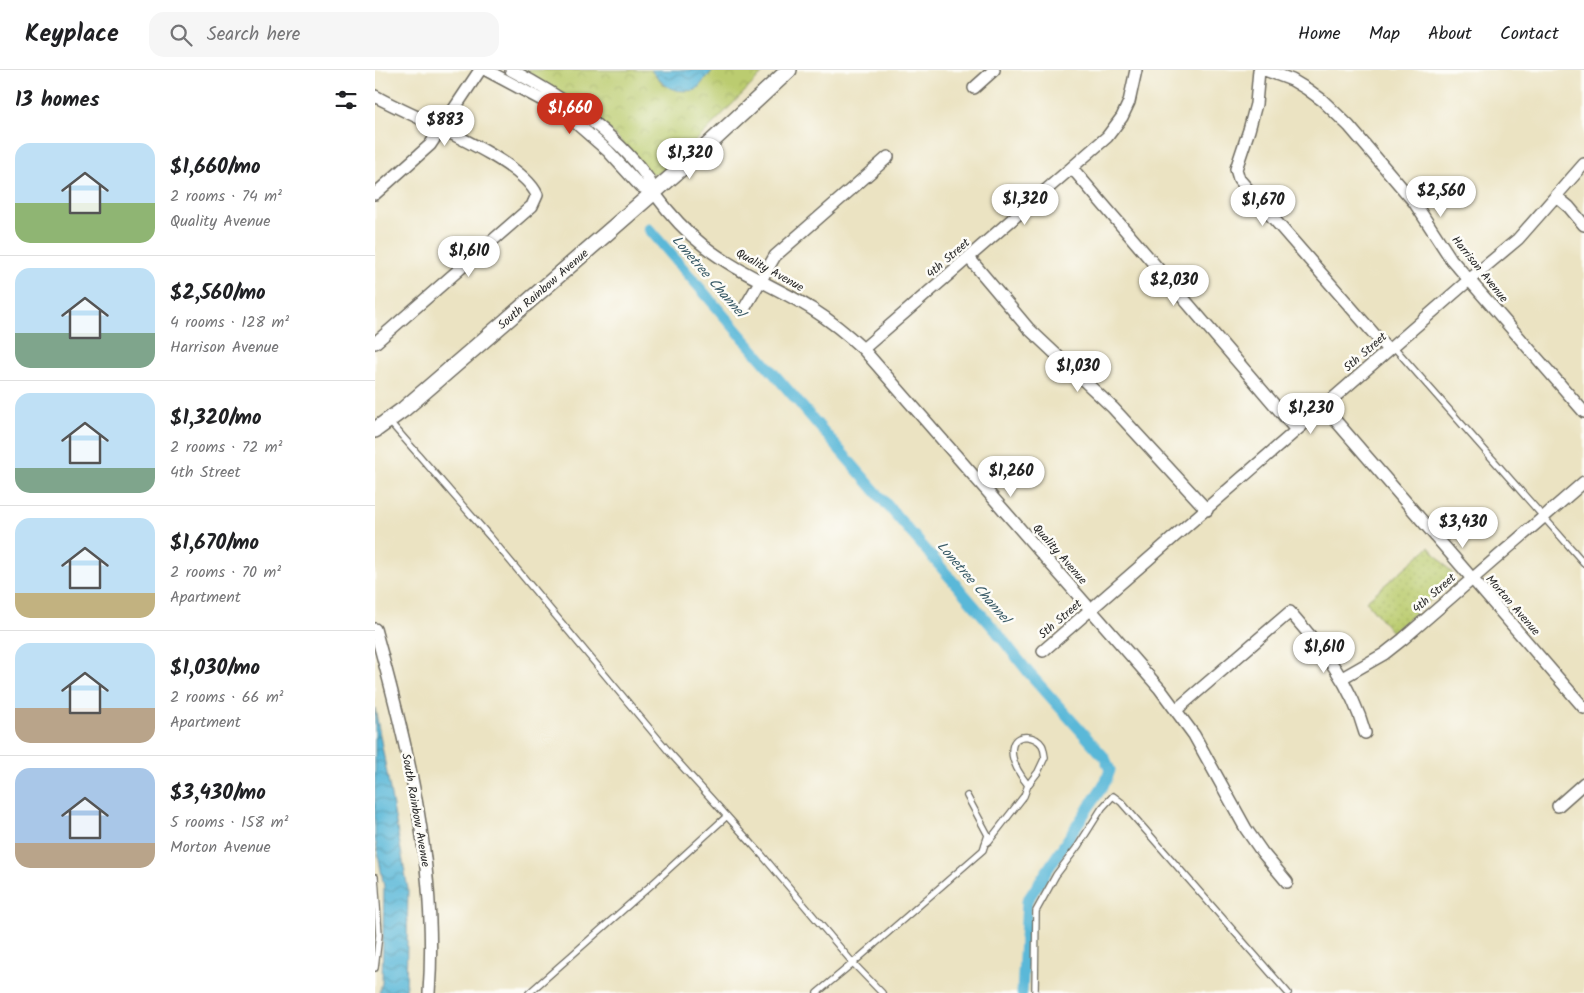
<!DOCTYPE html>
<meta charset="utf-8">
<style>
body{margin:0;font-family:Kalam,sans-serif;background:#f6f6f6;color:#202124;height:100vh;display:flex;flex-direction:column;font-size:19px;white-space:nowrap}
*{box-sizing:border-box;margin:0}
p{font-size:16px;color:#757577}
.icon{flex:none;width:28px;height:28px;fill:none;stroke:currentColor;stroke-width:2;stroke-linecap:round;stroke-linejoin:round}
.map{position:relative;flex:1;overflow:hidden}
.details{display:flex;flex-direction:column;background:#fff;width:375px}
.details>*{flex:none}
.price{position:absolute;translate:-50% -42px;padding:0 11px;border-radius:18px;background:#fff;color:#222;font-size:16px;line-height:32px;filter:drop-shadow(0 1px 2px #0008)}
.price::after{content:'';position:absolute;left:50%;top:30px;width:15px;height:11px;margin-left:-8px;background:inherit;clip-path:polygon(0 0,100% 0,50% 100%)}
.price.selected{background:#c8321e;color:#fff}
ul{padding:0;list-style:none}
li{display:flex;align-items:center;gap:15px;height:125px;padding:0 15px}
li+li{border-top:1px solid #e0e0e0}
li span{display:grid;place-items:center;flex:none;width:140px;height:100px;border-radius:15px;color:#555}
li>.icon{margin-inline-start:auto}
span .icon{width:60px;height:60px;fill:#fffc;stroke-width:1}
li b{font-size:21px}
h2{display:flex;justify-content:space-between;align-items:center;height:60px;padding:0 15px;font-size:21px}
header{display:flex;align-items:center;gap:30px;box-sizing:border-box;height:70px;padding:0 25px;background:#fff;border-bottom:1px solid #e0e0e0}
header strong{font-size:24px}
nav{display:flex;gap:28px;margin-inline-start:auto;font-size:18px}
.search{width:350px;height:45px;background:#f6f6f6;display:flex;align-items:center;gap:12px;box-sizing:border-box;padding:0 18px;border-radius:15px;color:#757577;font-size:19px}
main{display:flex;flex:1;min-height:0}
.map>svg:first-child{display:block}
.grass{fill:url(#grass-dots);stroke:#737c4d}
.park{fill:url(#park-crowns);stroke:#737c4d}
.water{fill:url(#water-waves);stroke:#427282}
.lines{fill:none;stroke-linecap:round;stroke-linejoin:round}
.canal{stroke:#5ab8d8;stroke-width:11}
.lane-casing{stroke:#6e6b60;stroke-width:8}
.street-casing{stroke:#6e6b60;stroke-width:14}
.secondary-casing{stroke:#6e6b60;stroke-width:18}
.lane{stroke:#fff;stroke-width:5.5}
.street{stroke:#fff;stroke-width:11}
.secondary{stroke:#fff;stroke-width:15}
.labels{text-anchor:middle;stroke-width:5;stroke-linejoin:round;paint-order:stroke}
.street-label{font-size:12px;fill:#2b2b2b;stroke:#fdfcf7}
.water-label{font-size:14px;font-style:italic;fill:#3b5c68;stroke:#fdfcf7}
</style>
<header>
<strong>Keyplace</strong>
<div class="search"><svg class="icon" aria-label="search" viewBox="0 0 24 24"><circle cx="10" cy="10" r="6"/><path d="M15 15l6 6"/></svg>Search here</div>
<nav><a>Home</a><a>Map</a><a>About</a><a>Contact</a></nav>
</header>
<main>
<section class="details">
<h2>13 homes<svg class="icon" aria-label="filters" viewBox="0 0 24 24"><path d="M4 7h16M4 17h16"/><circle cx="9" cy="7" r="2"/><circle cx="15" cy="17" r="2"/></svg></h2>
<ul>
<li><span style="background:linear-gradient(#bfe0f5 60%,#8fb573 0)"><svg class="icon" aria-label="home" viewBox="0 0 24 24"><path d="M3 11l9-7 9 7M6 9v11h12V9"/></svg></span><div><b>$1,660/mo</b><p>2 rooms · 74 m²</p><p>Quality Avenue</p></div></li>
<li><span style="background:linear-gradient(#bfe0f5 65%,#7fa58c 0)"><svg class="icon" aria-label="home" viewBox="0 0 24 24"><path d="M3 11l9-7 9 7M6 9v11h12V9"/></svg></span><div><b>$2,560/mo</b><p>4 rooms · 128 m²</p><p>Harrison Avenue</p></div></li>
<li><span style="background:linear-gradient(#bfe0f5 75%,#7fa58c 0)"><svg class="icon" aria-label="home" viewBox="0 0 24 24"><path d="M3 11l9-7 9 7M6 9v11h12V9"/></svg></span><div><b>$1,320/mo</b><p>2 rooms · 72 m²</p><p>4th Street</p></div></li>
<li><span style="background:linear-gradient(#bfe0f5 75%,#c2b280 0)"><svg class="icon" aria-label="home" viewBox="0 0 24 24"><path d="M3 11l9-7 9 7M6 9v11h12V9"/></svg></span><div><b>$1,670/mo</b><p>2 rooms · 70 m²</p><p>Apartment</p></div></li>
<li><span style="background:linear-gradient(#bfe0f5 65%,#b9a48a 0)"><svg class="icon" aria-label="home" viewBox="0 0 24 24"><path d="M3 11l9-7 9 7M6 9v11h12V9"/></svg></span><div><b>$1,030/mo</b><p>2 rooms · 66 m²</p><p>Apartment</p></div></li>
<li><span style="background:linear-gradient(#a9c7e8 75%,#b9a48a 0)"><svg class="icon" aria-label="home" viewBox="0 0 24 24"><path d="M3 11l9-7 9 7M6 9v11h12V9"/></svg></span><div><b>$3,430/mo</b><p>5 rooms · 158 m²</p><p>Morton Avenue</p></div></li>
</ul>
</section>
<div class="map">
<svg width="1209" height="923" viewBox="0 0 1209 923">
<defs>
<pattern id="grass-dots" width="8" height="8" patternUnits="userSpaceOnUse" patternTransform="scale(1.25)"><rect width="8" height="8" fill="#bbcc6f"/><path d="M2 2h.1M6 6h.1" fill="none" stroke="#a1af60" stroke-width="1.8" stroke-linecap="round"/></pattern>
<pattern id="park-crowns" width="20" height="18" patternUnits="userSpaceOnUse" patternTransform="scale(1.25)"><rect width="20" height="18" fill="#bbcc6f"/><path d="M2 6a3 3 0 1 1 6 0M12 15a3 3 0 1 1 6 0" fill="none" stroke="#a1af60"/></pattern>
<pattern id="water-waves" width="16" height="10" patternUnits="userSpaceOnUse" patternTransform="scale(1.25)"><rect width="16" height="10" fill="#5ab8d8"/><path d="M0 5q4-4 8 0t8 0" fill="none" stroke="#4b96af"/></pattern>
</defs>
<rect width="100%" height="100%" fill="#fdfcf7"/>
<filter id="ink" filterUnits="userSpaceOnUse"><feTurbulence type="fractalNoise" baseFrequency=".02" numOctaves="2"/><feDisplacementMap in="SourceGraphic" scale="10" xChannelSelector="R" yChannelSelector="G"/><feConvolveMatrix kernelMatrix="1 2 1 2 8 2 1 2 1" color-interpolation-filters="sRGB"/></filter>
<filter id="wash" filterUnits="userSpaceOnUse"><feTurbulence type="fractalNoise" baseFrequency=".0096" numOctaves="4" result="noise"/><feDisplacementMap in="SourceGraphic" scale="20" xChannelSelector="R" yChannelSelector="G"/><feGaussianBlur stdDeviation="1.12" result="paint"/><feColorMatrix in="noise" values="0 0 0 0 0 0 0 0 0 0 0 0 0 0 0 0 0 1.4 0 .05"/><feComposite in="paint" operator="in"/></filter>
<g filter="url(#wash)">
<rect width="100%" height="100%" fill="#ebe3c2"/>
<!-- grass -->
<path class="grass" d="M1054,477L1077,503V512L1017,562L991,531Z"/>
<!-- park -->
<path class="park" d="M146,0H276L288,15L321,20L338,0H391L319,73L286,102L280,104L273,102C260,88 248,72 234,59C208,35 177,16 146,0Z"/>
<!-- water -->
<path class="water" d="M276,0H338L321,20C298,23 290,18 276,0Z
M0,638L33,819L31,923H4L7,913L9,817L0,768Z"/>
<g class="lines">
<!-- canal -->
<path class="canal" d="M274,159L621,561L654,603L730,688L735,700L731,711L652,831L647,923"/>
</g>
</g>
<g filter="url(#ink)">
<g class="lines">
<!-- lane casing -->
<g class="lane-casing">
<path id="lane" d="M1018,276L1209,493
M14,351L116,468L295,683L387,785L478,893L608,780L613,765L592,726
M610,774L614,771L649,726L653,715L663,702L670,687C669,683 669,678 667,675C661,666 642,662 638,675C634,688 645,705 653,715
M0,807L4,865L0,898
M154,923L274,817L352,746
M442,923L478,893L507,923
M660,923L661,841L681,805L703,776L727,738L738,726L746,732L913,923"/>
</g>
<!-- street casing -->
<g class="street-casing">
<path id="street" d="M111,0L167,30L194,47L233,81L265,116L278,122
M136,0C185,25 240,63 272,107C276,112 276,119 280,124C294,143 311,162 329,176C363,203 402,217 437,239C456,251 472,264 488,279L785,619L819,665L871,759L887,782L912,812
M884,0L881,34L874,60L861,99L864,109L1013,280
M890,0L917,10L932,19L947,30L974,56L1039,132L1076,189L1209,342
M599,18L619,0
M0,26C38,48 146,88 162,125L157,136L0,273
M697,98L921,360
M0,124L55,75L105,0
M1182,127L1194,137L1209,155
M594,188L653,258L738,338L832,440
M369,239L400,186L513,87
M488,279L732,67L747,47L754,32L761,0
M948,336L1209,638
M0,559C33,677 63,800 54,923
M668,581L1094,210L1143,169L1209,94
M967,608L1009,584L1028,569L1209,412
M801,640L915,542C949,581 976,613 990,663
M1183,736L1209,713"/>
</g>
<!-- secondary casing -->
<g class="secondary-casing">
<path id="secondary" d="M0,360L29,339L131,251L333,75L414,0"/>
</g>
<!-- lane -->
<use href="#lane" class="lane"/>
<!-- street -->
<use href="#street" class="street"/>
<!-- secondary -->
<use href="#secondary" class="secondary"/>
</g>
</g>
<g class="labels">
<!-- street labels -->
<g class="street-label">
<text transform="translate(573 188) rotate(-41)" y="4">4th Street</text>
<text transform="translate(1105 199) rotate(51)" y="4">Harrison Avenue</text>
<text transform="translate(395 200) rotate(29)" y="4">Quality Avenue</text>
<text transform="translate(168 219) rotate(-41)" y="4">South Rainbow Avenue</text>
<text transform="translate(990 282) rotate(-41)" y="4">5th Street</text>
<text transform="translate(685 484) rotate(49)" y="4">Quality Avenue</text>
<text transform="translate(1059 523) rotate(-41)" y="4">4th Street</text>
<text transform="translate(1138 535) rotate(49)" y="4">Morton Avenue</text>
<text transform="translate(685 549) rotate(-41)" y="4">5th Street</text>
<text transform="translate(41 740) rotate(80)" y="4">South Rainbow Avenue</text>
</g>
<!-- water labels -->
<g class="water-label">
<text transform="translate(334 206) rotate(49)" y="5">Lonetree Channel</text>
<text transform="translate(599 512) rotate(49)" y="5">Lonetree Channel</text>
</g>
</g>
</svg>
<b class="price selected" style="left:195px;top:65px">$1,660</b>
<b class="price" style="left:70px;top:77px">$883</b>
<b class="price" style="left:315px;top:110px">$1,320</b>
<b class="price" style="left:1066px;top:148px">$2,560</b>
<b class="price" style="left:650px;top:156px">$1,320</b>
<b class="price" style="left:888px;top:157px">$1,670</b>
<b class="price" style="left:94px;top:208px">$1,610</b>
<b class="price" style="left:799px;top:237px">$2,030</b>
<b class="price" style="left:703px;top:323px">$1,030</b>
<b class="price" style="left:936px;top:365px">$1,230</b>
<b class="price" style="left:636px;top:428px">$1,260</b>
<b class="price" style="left:1088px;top:479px">$3,430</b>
<b class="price" style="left:949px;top:604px">$1,610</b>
</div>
</main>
